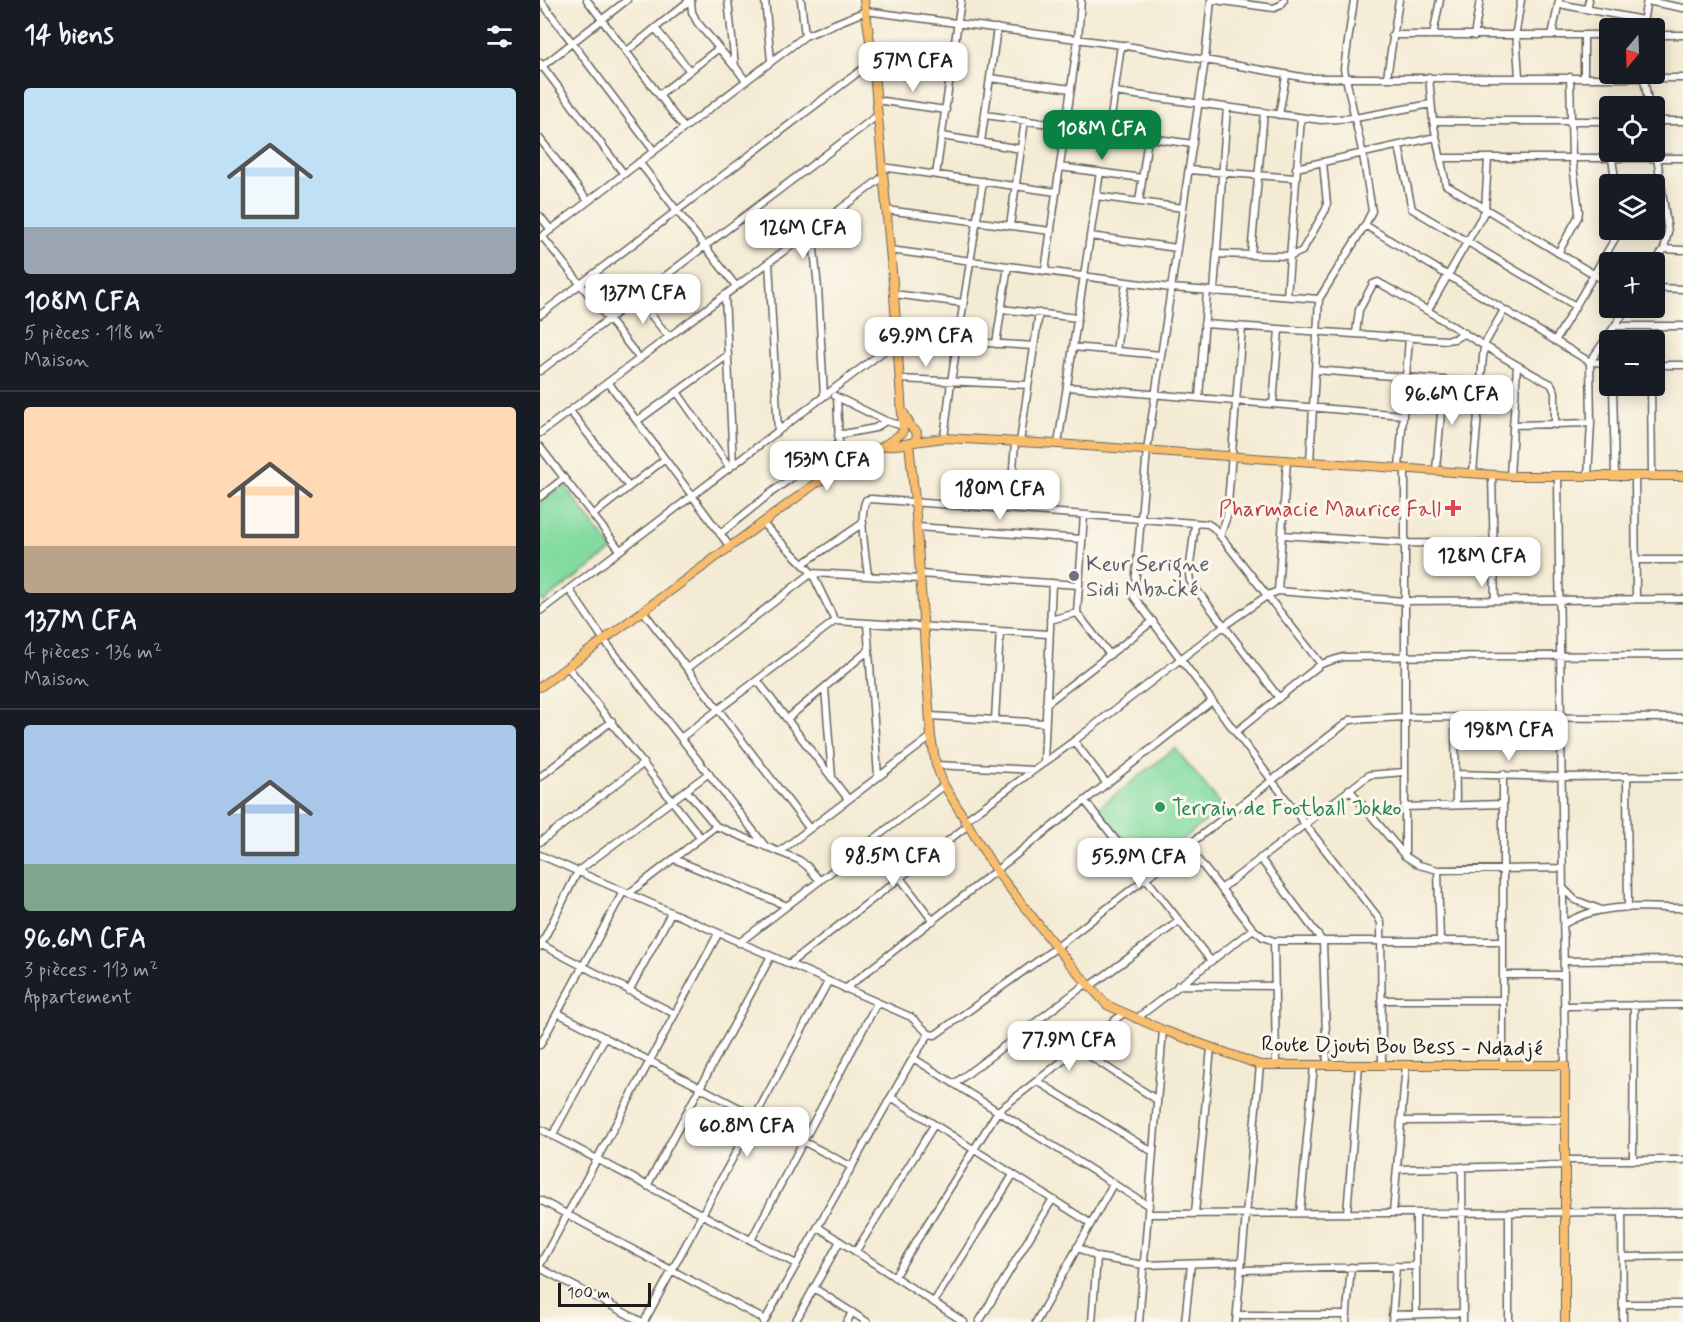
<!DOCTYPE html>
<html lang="fr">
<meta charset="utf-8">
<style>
body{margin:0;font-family:Mynerve,sans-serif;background:#242831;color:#f1f3f6;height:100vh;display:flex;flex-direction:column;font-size:22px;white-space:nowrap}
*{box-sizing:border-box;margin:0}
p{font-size:20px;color:#9ea1a6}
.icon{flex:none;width:33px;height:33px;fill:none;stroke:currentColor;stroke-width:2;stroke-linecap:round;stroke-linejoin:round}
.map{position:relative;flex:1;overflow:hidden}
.sheet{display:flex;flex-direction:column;background:#171b24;width:540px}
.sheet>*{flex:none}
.needle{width:39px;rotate:199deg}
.buttons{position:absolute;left:1059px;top:18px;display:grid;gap:12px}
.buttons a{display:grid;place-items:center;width:66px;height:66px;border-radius:6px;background:#171b24;box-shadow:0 3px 15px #0003;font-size:30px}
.scale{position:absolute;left:18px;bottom:15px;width:93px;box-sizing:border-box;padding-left:6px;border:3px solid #1c1c1c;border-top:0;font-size:16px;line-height:21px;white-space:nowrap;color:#1c1c1c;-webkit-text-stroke:4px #fbf7ec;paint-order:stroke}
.price{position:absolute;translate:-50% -51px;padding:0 14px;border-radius:12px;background:#fff;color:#222;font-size:20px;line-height:39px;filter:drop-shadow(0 2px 3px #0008)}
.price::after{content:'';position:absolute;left:50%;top:36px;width:18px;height:14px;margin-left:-9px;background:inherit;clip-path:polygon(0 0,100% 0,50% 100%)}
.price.current{background:#0b8043;color:#fff}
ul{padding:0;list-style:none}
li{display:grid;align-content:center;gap:12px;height:318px;padding:0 24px}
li+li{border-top:2px solid #363941}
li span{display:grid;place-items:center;height:186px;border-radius:6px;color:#555}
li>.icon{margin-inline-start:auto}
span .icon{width:108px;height:108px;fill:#fffc;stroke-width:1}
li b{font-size:26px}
h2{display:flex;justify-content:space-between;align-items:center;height:72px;padding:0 24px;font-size:26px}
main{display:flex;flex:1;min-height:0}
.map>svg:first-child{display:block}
.pitch{fill:#83dba0;stroke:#507c5e;stroke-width:1.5}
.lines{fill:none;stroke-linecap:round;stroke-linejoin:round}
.minor-casing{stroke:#68645c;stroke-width:9}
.major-casing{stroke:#68645c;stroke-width:10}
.minor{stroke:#fff;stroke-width:6}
.major{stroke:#f9be6d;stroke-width:8}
.health-dot{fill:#e0444e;stroke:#fbf7ec;stroke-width:2}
.worship-dot{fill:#6b7280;stroke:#fbf7ec;stroke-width:2}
.leisure-dot{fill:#2e9e5b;stroke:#fbf7ec;stroke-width:2}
.labels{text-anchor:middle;stroke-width:6;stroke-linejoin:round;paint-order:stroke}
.health-label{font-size:22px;fill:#be3a42;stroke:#fbf7ec;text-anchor:end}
.worship-label{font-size:22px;fill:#5b616d;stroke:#fbf7ec;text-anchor:start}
.leisure-label{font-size:22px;fill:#27864d;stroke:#fbf7ec;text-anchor:start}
.street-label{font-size:22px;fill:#1c1c1c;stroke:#fbf7ec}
</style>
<main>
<section class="sheet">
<h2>14 biens<svg class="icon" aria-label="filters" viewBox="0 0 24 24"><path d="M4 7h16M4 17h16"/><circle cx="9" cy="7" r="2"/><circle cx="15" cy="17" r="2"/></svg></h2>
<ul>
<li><span style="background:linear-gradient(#bfe0f5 75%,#9aa5b1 0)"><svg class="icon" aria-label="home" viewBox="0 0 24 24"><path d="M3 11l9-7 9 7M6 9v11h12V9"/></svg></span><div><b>108M CFA</b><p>5 pièces · 118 m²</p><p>Maison</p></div></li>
<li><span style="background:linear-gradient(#ffd9b3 75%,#b9a48a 0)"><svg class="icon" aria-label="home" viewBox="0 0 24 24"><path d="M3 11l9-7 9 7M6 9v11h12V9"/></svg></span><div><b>137M CFA</b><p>4 pièces · 136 m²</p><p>Maison</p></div></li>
<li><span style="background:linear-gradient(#a9c7e8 75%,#7fa58c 0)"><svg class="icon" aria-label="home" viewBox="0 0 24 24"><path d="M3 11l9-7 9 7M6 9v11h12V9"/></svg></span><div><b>96.6M CFA</b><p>3 pièces · 113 m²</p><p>Appartement</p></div></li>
</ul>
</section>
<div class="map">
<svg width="1143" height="1322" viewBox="0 0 1143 1322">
<rect width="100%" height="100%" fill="#fbf7ec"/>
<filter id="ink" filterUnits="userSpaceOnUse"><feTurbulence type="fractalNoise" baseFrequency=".0167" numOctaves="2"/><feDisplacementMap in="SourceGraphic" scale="12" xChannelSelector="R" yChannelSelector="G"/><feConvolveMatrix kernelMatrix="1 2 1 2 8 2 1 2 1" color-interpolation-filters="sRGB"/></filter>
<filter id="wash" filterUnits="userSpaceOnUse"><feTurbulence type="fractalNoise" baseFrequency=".008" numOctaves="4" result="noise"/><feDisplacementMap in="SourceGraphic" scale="24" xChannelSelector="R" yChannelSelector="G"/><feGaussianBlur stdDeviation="1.35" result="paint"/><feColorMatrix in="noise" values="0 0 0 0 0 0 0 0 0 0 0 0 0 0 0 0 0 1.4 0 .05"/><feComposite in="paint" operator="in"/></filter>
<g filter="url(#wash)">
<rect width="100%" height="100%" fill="#f4ebd4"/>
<!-- pitch -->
<path class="pitch" d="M24,485L73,550L3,602L0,599V502Z
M635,748L683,807L607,868L558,808Z"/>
</g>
<g filter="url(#ink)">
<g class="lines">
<!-- minor casing -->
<g class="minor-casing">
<path id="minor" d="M0,0L114,151
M47,0L144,128
M151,0L152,12L157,22L194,66
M188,0L195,66L205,80
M225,0L231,61
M261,0L265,36
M671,0L665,60L607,450L594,597L764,823L838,917L841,923L842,1065
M675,0L734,8L741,5L744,0
M1107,1L1143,8
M1019,4L1103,20
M1047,9L1049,0
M115,28L150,71
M1102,28L1107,0
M852,35H1070
M893,35L900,0
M1012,35L1019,1
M1044,35V77
M1114,35H1143
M934,36L940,0
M87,51L150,0
M0,63L84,174
M0,68L87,0
M1103,74L1109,106
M847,77L859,0
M889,77L893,121L906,185L1070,284
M979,77L976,31L981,0
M450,78L531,89
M574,92L781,120L815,118L891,104
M119,95L179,48
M336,100L406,110
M445,115L653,144
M739,115L746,76
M893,121H1070
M1114,121H1143
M569,132L581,45
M402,136L481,149
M1114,137L1128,232L1124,249L1114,264
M0,139L48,201
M441,142L457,28
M859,146L872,209L1034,305
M900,158H1143
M1072,159L1076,184
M99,162L196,286
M342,167L516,192
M520,167L602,178
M756,168L896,137
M649,170L755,178
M396,175L421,0
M556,196L643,208
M599,202L608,138
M346,210L511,231
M0,216L11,230
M825,225L1050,362L1070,363
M470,226L485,120
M272,230L278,288L284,396
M2,236L100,359
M550,236L637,248
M0,238L265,36L326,11L581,45L767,78H1143
M1124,249L1143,250
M350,250L631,288L779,299
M1018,253L1038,217L1039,211L1032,158L1030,77
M677,254L751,256L762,251L786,209L787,204L783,163
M711,255L724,112
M229,262L238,431
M505,271L538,39L541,0
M1114,288L1143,289
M674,292L687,107
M354,294L423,303
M185,295L193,465
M747,296L761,118
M97,298L129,337
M461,309L538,318
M888,310L945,211L948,158
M0,315L333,61L412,71
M664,324L906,340L914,339L925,333
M1076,326H1143
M816,333L819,310L833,284L838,282L843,285C900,316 953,354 1011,384L1015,392V425
M417,341L494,346
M1015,341L1080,230
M456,344L468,266
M533,347L621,355
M576,351L586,282
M1114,365H1143
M775,370L941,383
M0,371L338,115
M359,379L488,385
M68,382L190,547
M1073,386L1075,476
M1111,386L1112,476
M527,387L863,415
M137,392L190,468
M295,396L346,421L363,426
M659,398L667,291
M733,404L739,330
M30,411L89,487
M97,421L188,355
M973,425L1051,423
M0,433L343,177
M298,435L335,428L346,421
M404,438L411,382L443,181
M480,442L499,313
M518,444L560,172
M0,447L80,550
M770,462L779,299L825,225L832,211L823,155L804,69L814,0
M859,468L869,338
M896,470L904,380
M933,473L944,345L964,310
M952,475L955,600
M970,476L977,366
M1048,476L1051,423L1050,362L1087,308
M1095,476L1096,599
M1018,477L1025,1065
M0,497L24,478
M470,509L475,442
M53,515L125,459
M544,515L537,613L570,655
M222,523L272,573L295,621
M655,524L649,574L650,581L739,698
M377,527L542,539
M180,534L232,492L299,443L297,397
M742,535L865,543L954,544
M680,536L687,516L702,327
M1095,560H1143
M264,563L323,523
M380,574L539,585
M328,576C326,555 318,519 326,500L331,499L668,524L674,528L781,664
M29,589L64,640L226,847
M738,591L747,460
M0,611L357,341
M103,611L269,828
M510,620L537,613
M327,624L338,776
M28,667L161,838
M148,668L272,573L380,579
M217,680L308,799
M285,688L292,777
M506,704L613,621
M390,716L505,723
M915,718L916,805
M247,719L329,650
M455,720L460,631
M696,732L781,664L803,657L1143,655
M142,737L295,621L508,634
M534,741L567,784
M504,762L512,583
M396,765L493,770
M916,774L1022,777L1143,776
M963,774V1065
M1087,776L1088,908
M0,777L72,721
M809,789L865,856L879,865L898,870L1022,868
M146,790L176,826L259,860L267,866L280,881
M545,801L671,961
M864,807L963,804
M424,821L534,741L685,625L728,595L738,591L864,601L1143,599
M332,841L393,921
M0,842L104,763
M647,846L713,929L723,937L734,941H962
M239,852L391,737
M0,855L371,1017L389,1034L395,1035L517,947L810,720L865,717L1143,718
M865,856V468
M720,858L783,942L787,1065
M134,859L247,906
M898,870L900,942
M1023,888L1035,900L1059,909
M681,889L829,775L864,772
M88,894L176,826
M1024,924C1059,902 1103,908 1143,908
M734,941L736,1065
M199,943L404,785
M0,944L135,1014
M0,947L38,871L169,773
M1024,961L1143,960
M249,964L427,826
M963,975H1024
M638,985L735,986
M549,987L639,921
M305,989L672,701
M89,991L131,913
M841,1000H963
M1024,1006L1143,1005
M18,1013L312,1167
M596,1019L713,929
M0,1045L83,892
M539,1049L617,1100
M373,1058L609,1206
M497,1081L613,1152
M414,1084L546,984
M351,1097L550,1223
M861,1121L1025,1120
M0,1129L256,1264
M12,1136L65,1037
M1025,1160H1143
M1093,1160L1094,1005
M922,1167L923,1322
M857,1169L1025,1165
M107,1186L231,956
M0,1200L225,1320
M1082,1212L1083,1322
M655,1213L671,1048
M760,1213L774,1065
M807,1213L819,1065
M853,1213L866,1065
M969,1213V1322
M608,1214L1143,1212
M278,1227L424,1322
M211,1240L337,1003
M537,1247L557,1257L604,1265L702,1262
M316,1251L394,1125
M1083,1257L1143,1256
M0,1265L178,934
M0,1268L102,1322
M701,1270L876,1266
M354,1277L458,1111L584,1013
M274,1288L327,1322
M394,1302L473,1175
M1083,1304H1143
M697,1315H807
M852,1315L923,1313
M876,1315V1213
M104,1322L288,982
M224,1322L373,1058L389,1034
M255,1322L300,1241
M307,1322L312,1312
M439,1322L512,1200
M496,1322L573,1184
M552,1322L557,1257
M599,1322L623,1030
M645,1322L651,1264
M696,1322L720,1065
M806,1322L811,1267
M852,1322L856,1266"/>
</g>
<!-- major casing -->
<g class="major-casing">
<path id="major" d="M324,0L333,61L354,294L363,430
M374,442L404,438L518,444L970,476H1143
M369,443L375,501L391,737L396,765L404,785L456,871L528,962L567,1005L623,1030L720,1065H1025V1322
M347,446L371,443L376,440L377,432L371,427L364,413
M0,687L275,484L342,447L362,433"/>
</g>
<!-- minor -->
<use href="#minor" class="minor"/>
<!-- major -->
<use href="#major" class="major"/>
</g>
</g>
<!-- markers -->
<path class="health-dot" d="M910 499h6v6h6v6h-6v6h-6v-6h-6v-6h6z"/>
<circle class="worship-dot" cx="534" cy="576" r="6"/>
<circle class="leisure-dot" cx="620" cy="807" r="6"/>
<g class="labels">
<!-- health labels -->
<g class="health-label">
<text x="901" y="516">Pharmacie Maurice Fall</text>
</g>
<!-- worship labels -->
<g class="worship-label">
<text x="546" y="571">Keur Serigne<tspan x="546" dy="25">Sidi Mbacké</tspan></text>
</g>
<!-- leisure labels -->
<g class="leisure-label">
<text x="632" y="815">Terrain de Football Jokko</text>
</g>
<!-- street labels -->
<g class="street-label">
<text transform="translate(862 1045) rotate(1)" y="8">Route Djouti Bou Bess - Ndadjé</text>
</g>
</g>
</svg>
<div class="buttons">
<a><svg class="needle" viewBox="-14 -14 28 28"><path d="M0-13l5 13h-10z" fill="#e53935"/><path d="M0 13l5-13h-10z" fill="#9ea1a6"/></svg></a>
<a><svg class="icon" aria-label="locate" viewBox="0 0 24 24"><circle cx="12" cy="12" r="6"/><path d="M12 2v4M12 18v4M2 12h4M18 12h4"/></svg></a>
<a><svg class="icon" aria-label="layers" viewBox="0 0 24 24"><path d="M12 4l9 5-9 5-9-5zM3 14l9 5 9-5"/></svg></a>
<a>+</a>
<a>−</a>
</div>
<div class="scale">100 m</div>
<b class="price" style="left:373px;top:93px">57M CFA</b>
<b class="price current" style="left:562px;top:161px">108M CFA</b>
<b class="price" style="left:263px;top:260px">126M CFA</b>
<b class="price" style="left:103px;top:325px">137M CFA</b>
<b class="price" style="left:386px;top:368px">69.9M CFA</b>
<b class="price" style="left:912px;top:426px">96.6M CFA</b>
<b class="price" style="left:287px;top:492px">153M CFA</b>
<b class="price" style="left:460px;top:521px">180M CFA</b>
<b class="price" style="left:942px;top:588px">128M CFA</b>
<b class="price" style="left:969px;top:762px">198M CFA</b>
<b class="price" style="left:353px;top:888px">98.5M CFA</b>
<b class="price" style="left:599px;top:889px">55.9M CFA</b>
<b class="price" style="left:529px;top:1072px">77.9M CFA</b>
<b class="price" style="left:207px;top:1158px">60.8M CFA</b>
</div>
</main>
